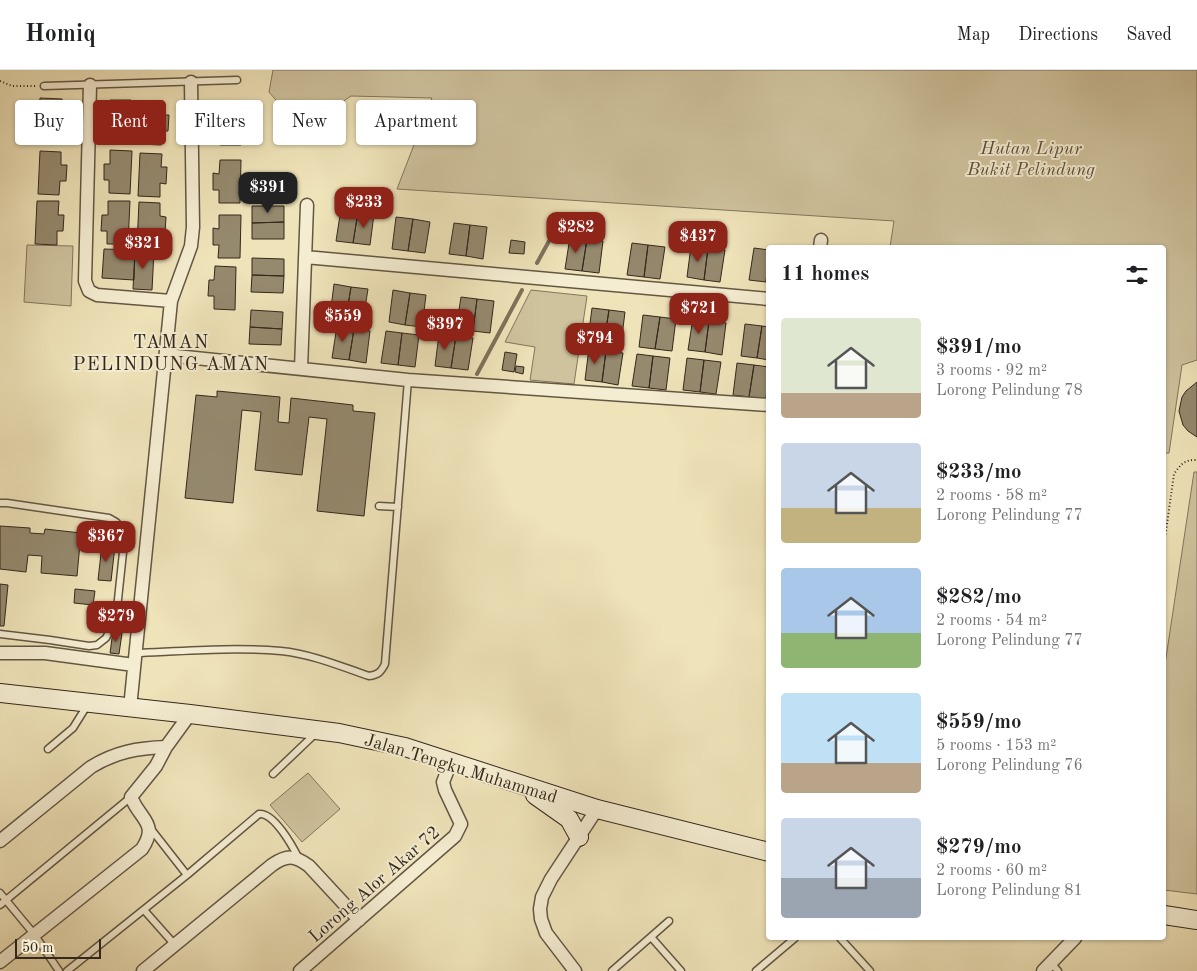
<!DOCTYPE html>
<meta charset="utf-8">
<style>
body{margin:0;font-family:"Old Standard TT",serif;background:#f6f6f6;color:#202124;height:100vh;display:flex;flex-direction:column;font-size:19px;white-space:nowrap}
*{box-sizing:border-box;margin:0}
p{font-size:16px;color:#757577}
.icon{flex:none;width:28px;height:28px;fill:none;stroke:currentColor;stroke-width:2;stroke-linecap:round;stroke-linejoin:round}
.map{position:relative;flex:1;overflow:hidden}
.panel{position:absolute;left:766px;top:175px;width:400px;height:695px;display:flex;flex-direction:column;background:#fff;border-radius:5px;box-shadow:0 1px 4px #0004}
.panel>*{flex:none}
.hud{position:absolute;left:15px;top:30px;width:475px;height:45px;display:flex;gap:10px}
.scale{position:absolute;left:15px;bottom:12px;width:86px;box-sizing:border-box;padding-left:5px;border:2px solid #34281c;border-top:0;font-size:14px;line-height:18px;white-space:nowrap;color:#34281c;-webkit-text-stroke:4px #f5edd2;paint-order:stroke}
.price{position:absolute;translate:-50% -42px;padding:0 11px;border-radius:10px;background:#8f2418;color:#fff;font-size:16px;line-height:32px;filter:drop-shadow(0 1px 2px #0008)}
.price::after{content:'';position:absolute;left:50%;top:30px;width:15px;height:11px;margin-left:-8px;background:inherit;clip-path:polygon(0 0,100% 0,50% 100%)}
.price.current{background:#222;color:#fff}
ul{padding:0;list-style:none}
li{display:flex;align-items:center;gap:15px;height:125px;padding:0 15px}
li span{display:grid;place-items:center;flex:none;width:140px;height:100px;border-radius:5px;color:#555}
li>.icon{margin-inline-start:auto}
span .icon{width:60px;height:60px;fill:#fffc;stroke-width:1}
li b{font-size:21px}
h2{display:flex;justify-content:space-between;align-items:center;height:60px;padding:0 15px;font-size:21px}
.pill{padding:0 18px;border-radius:5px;background:#fff;box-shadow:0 1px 4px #0004;font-size:18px;line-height:45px}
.pill.current{background:#8f2418;color:#fff}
header{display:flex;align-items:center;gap:30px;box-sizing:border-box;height:70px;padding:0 25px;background:#fff;border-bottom:1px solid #e0e0e0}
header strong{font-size:24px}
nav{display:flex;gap:28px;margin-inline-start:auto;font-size:18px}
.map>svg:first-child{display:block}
.green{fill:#cfc39e;stroke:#82765d}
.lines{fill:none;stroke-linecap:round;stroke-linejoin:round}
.stream{stroke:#7e725a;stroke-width:4}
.building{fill:#95896e;stroke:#34281c}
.lane-casing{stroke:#635743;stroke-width:9}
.street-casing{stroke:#635743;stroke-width:15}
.secondary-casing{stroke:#34281c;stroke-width:20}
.path{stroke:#34281c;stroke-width:2;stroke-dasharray:1 2.5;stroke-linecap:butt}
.lane{stroke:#f5edd2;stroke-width:6}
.street{stroke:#f5edd2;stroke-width:12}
.secondary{stroke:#f5edd2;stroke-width:18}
.labels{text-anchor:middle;stroke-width:4;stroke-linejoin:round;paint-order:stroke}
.park-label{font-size:18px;font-style:italic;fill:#5b4f3c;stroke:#f5edd2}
.street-label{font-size:18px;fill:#34281c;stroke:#f5edd2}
.neighbourhood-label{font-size:19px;letter-spacing:1px;fill:#34281c;stroke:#f5edd2}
</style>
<header>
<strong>Homiq</strong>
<nav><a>Map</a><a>Directions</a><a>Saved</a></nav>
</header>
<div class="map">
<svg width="1197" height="901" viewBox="0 0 1197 901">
<rect width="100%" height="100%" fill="#efe3b9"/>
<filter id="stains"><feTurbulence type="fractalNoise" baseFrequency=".004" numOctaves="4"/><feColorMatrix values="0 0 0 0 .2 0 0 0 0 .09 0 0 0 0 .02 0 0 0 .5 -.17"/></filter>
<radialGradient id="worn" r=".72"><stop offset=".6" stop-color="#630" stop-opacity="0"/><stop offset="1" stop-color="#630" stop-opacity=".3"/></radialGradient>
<!-- green -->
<path class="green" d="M273,0H1197V290L1182,295L1169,383H1164V178L890,177L894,151L397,119L432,28L351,26L322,46L287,43L269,22Z
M27,175L73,176L71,236L24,232Z
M531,220L587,226L574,314L530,310L535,277L505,272Z
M1194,402H1197V824L1164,820V601Z
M308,703L340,739L302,772L270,735Z"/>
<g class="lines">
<!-- stream -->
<path class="stream" d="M537,193L560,151
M477,304L522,220"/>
</g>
<!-- building -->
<path class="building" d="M40,28L62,29L61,42L67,43L66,59H60V72L38,71Z
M110,30H131L130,73H108L109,60H103V44H109Z
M142,31H163V45H169L168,61H162L161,75L140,74Z
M221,32H242L241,75H220V61H214L215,45H220Z
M110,80L132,81L130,124L109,123V110H104V94H110Z
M40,81L61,82V95H67L66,111H60L59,125L38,124Z
M140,83L162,84L161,97H167L166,114L160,113V127L138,126Z
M220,90H241L240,133H219V120H213V103L219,104Z
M37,131H59L58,145H64L63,161H57V175L35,174Z
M108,131H130L128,174H107V161H101L102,145H108Z
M139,132L160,133V146L166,147L165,163H159L158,176L137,175Z
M252,136H284V152L252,153Z
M341,139L358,142L353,173L336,171Z
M358,142L374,144L370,175L353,173Z
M219,145H241L240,188H218L219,175H213V158L219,159Z
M396,147L413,149L408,181L392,179Z
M413,149L430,152L425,183L408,181Z
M284,152V169H252V153Z
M454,153L470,155L466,186L449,184Z
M470,155L487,157L483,189L466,186Z
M570,167L587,169L582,201L565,199Z
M587,169L603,171L599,203L582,201Z
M511,170L525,172L524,184L509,183Z
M632,173L648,175L644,207L627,205Z
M648,175L665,177L660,209L644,207Z
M691,176L708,178L704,210L687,207Z
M708,178L725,180L720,212L704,210Z
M754,178L769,180L766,212L749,210Z
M104,179L135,180L134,210L102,208Z
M135,180L154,181L152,220L133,219Z
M252,188L284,189V206L252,205Z
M769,192V212H766Z
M215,196L236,197L235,240L214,239V226H208L209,210H214Z
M252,205L284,206L283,223L251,222Z
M334,214L351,217L346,248L330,246Z
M351,217L368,219L363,251L346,248Z
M393,220L410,223L405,255L389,252Z
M410,223L426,225L422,257L405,255Z
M461,227L477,229L473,261L456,259Z
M477,229L494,231L490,263L473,261Z
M592,238L609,240L604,272L588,269Z
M251,240L283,242L282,259L250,257Z
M609,240L625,242L621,274L604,272Z
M643,245L660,247L655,279L639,277Z
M660,247L676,249L672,281L655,279Z
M693,248L709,251L705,282L688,280Z
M709,251L726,253L722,285L705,282Z
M745,254L762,256L757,288L741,286Z
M337,256L354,259L349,290L332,288Z
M762,256L769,257V290L757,288Z
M250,257L282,259L281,275L249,274Z
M354,259L370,261L366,293L349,290Z
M386,261L402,263L398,295L381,293Z
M402,263L419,265L415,297L398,295Z
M439,264L456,266L451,298L435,296Z
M456,266L473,268L468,300L451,298Z
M589,278L606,281L602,312L585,310Z
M606,281L623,283L618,315L602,312Z
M505,282L517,284L514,302L502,300Z
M637,284L653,286L649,318L632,316Z
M653,286L670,288L666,320L649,318Z
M687,288L704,290L700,322L683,320Z
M704,290L721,292L716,324L700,322Z
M737,293L754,295L749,327L733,325Z
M754,295L769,297L766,329L749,327Z
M516,296L524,297L523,304L515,302Z
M1197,312V367L1188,361L1183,355L1179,341L1182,327L1186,321Z
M217,321L280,327L278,352L289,353L291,328L353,335V341L375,343L364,446L317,441L327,349L309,347L302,405L255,400L261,342L242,340L233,433L185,428L196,325L217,327Z
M0,456L30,458V463L44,464L45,459L81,463L77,506L41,503L42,486L28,485L26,502L0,499Z
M102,475L115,476L111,511L98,510Z
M0,514L8,515L4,556H0Z
M75,519L95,521L93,535L74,533Z
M113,561L122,563L119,584L110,583Z"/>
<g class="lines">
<!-- lane casing -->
<g class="lane-casing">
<path id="lane" d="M44,16L237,10
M0,433H7L109,448L116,452L121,458L124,473L116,548L106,568L97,575L89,576L50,570L0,564
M379,436L398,437
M116,548L139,552
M135,583C184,581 233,577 281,581C311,584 340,596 369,606C378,605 381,602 385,594L408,310
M48,679L73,658L88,634
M273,704L316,663
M151,759L187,805
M0,823L34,864L59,901
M0,835L131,727
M144,840L175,875
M651,867L681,901
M840,868L870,901
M1051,893L1058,901
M67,901L187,805L259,744C274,742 293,777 299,789
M612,901L669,851
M756,901L795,868"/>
</g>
<!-- street casing -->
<g class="street-casing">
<path id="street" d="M90,15L85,211L89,221L97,225L171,231
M820,178L821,170
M305,187L769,229
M166,285L408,310L769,335
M301,299L307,135
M0,583H45L134,595
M130,638L171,231L191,176L193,157L191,12
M0,771L91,697C115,682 138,678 166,677
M0,892L142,779C159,753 140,750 131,727L156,696L166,677L190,644
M143,901L272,795C287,785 294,785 309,796L359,850
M300,901L455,766L461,754L445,720L443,712L451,692
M575,901L546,863L541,849L540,839L542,827L551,809L597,739
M1043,901L1075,868"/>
</g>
<!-- secondary casing -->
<g class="secondary-casing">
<path id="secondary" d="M0,623L190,644L339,663L405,677L597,739L769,782
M535,725L569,749L579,767
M1164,845L1197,850"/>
</g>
<!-- path -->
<path class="path" d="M0,11L12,16H37
M1164,475L1174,404C1180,395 1185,389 1197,390"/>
<!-- lane -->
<use href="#lane" class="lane"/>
<!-- street -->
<use href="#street" class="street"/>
<!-- secondary -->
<use href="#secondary" class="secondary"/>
</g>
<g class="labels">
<!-- park labels -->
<g class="park-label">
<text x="1031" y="84">Hutan Lipur<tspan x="1031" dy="21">Bukit Pelindung</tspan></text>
</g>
<!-- street labels -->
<g class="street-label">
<text transform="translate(461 698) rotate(17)" y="6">Jalan Tengku Muhammad</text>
<text transform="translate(374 814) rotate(-41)" y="6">Lorong Alor Akar 72</text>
</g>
<!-- neighbourhood labels -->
<g class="neighbourhood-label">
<text x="171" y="278">TAMAN<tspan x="171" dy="22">PELINDUNG AMAN</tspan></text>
</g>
</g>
<rect width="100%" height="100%" filter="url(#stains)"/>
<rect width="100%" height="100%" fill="url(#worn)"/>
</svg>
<div class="scale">50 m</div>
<b class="price current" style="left:268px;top:144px">$391</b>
<b class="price" style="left:364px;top:159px">$233</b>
<b class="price" style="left:576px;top:184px">$282</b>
<b class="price" style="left:698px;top:193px">$437</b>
<b class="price" style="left:143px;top:200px">$321</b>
<b class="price" style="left:699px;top:265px">$721</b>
<b class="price" style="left:343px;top:273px">$559</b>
<b class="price" style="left:445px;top:281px">$397</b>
<b class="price" style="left:595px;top:295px">$794</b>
<b class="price" style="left:106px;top:493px">$367</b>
<b class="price" style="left:116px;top:573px">$279</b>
<div class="hud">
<a class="pill">Buy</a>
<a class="pill current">Rent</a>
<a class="pill">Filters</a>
<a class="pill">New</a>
<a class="pill">Apartment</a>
</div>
<section class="panel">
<h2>11 homes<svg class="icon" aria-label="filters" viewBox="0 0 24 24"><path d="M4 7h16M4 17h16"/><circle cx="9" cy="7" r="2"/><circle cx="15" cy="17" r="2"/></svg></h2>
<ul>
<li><span style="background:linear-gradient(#dfe7d0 75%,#b9a48a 0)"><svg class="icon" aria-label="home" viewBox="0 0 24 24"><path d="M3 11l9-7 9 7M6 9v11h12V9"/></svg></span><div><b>$391/mo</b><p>3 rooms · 92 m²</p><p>Lorong Pelindung 78</p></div></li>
<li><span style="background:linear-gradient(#c9d6e8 65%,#c2b280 0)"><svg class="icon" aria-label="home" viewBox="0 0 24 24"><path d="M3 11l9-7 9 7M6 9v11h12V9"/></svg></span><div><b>$233/mo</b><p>2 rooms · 58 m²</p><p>Lorong Pelindung 77</p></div></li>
<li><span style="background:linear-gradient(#a9c7e8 65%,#8fb573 0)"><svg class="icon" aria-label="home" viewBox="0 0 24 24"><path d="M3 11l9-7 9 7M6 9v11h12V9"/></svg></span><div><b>$282/mo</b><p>2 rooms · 54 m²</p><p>Lorong Pelindung 77</p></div></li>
<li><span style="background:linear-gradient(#bfe0f5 70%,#b9a48a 0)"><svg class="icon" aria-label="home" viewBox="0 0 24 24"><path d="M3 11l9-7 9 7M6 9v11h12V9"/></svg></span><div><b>$559/mo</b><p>5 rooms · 153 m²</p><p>Lorong Pelindung 76</p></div></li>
<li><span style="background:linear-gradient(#c9d6e8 60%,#9aa5b1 0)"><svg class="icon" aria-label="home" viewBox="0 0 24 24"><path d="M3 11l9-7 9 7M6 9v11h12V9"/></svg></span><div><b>$279/mo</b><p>2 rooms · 60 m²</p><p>Lorong Pelindung 81</p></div></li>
</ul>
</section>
</div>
